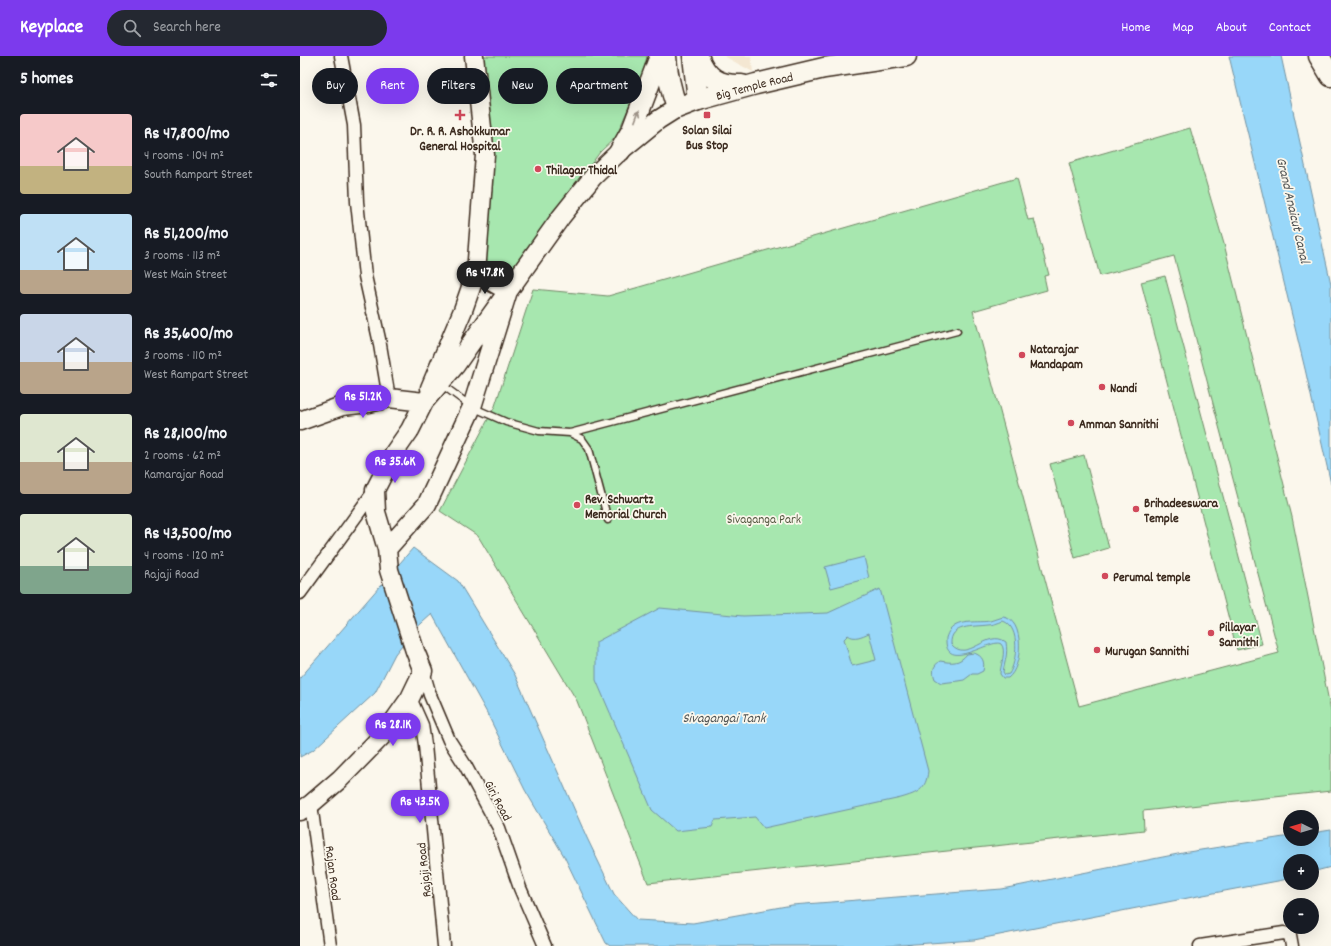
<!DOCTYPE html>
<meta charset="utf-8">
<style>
body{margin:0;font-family:Dekko,sans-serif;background:#242831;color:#f1f3f6;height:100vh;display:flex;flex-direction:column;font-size:15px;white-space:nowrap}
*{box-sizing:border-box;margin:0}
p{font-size:13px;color:#9ea1a6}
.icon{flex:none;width:22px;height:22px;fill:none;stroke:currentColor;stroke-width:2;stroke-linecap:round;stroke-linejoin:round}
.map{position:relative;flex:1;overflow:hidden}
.sheet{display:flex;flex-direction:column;background:#171b24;width:300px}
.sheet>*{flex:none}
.hud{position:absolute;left:12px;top:12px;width:380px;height:36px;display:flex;gap:8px}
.needle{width:26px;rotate:275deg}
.buttons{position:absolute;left:983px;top:754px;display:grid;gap:8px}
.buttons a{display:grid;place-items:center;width:36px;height:36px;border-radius:50%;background:#171b24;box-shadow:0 4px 16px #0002;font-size:20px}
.price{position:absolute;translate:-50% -34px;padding:0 9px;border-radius:14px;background:#7c3aed;color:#fff;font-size:13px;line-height:26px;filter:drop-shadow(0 1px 2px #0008)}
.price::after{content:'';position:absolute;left:50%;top:24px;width:12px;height:9px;margin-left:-6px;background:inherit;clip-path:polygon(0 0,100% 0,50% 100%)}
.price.selected{background:#222;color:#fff}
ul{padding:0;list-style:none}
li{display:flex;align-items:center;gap:12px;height:100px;padding:0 20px}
li span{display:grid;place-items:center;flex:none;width:112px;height:80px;border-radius:4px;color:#555}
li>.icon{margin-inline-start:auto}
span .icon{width:48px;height:48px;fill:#fffc;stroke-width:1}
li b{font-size:17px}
h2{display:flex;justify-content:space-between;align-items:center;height:48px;padding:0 20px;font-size:17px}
.chip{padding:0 14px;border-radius:18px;background:#171b24;box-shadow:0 4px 16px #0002;font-size:14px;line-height:36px}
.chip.selected{background:#7c3aed;color:#fff}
header{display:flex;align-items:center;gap:24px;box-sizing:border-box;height:56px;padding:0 20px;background:#7c3aed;color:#fff}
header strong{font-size:19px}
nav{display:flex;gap:22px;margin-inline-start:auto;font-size:14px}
.search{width:280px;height:36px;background:#242831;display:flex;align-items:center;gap:10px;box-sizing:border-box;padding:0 14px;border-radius:22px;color:#9ea1a6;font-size:15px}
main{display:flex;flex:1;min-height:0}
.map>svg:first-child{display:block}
.built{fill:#f4e7d2}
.green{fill:#a7e7af;stroke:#718866}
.water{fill:#98d7f9;stroke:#7392a1;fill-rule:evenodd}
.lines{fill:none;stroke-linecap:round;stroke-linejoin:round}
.lane-casing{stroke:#3b2a1e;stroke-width:9}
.street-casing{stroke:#3b2a1e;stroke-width:15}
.secondary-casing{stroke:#3b2a1e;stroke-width:21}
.primary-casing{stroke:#3b2a1e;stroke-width:23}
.lane{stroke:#fbf7ec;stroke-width:6}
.street{stroke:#fbf7ec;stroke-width:12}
.secondary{stroke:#fbf7ec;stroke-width:18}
.primary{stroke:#fbf7ec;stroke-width:20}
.oneway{stroke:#9b9085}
.poi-dot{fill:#d1495b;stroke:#fbf7ec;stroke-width:1.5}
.labels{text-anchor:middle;stroke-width:3.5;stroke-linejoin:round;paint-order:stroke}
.street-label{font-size:13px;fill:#3b2a1e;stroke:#fbf7ec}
.poi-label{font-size:13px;font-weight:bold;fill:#3b2a1e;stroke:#fbf7ec;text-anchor:start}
.park-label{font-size:13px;fill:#565942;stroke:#fbf7ec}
.water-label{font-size:14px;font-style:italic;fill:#525555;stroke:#fbf7ec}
</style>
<header>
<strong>Keyplace</strong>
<div class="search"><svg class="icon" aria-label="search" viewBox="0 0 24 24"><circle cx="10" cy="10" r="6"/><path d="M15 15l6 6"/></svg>Search here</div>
<nav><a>Home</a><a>Map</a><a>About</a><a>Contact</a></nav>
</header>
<main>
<section class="sheet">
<h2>5 homes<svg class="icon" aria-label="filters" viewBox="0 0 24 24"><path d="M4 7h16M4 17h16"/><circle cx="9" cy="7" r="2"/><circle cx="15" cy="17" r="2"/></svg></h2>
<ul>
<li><span style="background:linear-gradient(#f6c9c9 65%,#c2b280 0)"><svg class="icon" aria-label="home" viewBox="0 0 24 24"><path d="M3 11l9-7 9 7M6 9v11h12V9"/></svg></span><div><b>Rs 47,800/mo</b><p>4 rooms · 104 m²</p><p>South Rampart Street</p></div></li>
<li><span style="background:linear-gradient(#bfe0f5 70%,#b9a48a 0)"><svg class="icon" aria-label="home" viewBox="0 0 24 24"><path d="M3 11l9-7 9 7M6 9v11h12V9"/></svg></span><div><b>Rs 51,200/mo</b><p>3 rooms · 113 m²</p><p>West Main Street</p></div></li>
<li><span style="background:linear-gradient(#c9d6e8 60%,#b9a48a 0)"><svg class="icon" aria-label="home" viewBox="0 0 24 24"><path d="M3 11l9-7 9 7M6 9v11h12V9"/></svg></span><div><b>Rs 35,600/mo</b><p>3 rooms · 110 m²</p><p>West Rampart Street</p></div></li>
<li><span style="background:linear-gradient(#dfe7d0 60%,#b9a48a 0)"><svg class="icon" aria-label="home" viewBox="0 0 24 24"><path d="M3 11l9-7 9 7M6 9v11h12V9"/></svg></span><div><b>Rs 28,100/mo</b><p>2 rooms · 62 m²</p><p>Kamarajar Road</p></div></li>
<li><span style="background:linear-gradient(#dfe7d0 65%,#7fa58c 0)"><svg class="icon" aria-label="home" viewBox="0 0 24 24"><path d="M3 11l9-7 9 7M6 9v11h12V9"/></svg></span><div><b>Rs 43,500/mo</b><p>4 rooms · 120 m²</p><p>Rajaji Road</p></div></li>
</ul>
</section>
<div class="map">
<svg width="1031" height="890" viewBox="0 0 1031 890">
<rect width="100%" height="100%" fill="#fbf7ec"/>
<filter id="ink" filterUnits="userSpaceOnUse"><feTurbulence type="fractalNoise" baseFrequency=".025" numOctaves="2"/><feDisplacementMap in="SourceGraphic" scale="8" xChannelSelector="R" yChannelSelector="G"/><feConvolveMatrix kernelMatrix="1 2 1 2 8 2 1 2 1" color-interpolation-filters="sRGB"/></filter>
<g filter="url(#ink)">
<!-- built -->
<path class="built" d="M424,0H451L453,16Z"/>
<!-- green -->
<path class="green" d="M177,0H347L343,18L316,81L300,96L213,216L183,209Z
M890,72L924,188L992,461L1031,656V735L843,755L844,774L348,827L277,645L178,480L140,455L195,350L233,233L308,240L717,122L728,164L734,163L749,219L744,220L747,234L673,255L779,650L979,597L874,200L800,220L769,107Z
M865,220L962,588L937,594L841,226Z
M784,399L809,492L775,502L750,408Z"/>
<!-- water -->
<path class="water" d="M929,0H981L1031,228V428L1005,313Z
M113,492L158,525L215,619L287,782L314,838L337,864L393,867L492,849L702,833L888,796L990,780V783H1012V777L1031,774V811L1012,816V805H990V822L983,824L898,840L674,884L585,890H310L306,887L264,800L225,734L187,657L132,558L113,575L95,598L75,637L13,694L0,701V622Z
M564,501L569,522L531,532L525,511Z
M580,533L628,715C626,734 618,737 601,742L464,772L455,761L415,764L412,771L376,775L352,754L296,624V586L360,552L443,560L528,557ZM569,577L576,604L552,610L544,583L548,579C554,584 562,580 569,577Z
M703,561C725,563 723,611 708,622H703L700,618C700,611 707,594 701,588C692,581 644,619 646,582C647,579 648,576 650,574C659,563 678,567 691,565C695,564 699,562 703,561ZM703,565C721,571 717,606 709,618L705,619L703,616C705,604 708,599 706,586C687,572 668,608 651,588C650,568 673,571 688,569C693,569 698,567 703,565Z
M674,597C683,600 685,606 683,615L677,618H672L664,624L658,625L641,627L635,623C632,615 633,610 640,605C652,607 659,608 667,598Z"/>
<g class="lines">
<!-- lane casing -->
<g class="lane-casing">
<path id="lane" d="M141,328L172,351L206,366L239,375L270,377L657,275
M270,377L282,383L289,393L308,464"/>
</g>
<!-- street casing -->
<g class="street-casing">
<path id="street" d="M41,0L54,69L57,146L65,220L79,283L89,342
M0,537L75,434
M123,615L130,639L149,684L165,709L199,772L220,832L245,890
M110,642L122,669L125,689L144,890
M11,748L30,890
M900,890L984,877L990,879L992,890"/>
</g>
<!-- secondary casing -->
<g class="secondary-casing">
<path id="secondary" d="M130,332L163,254L176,217L185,99L174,0
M0,365L42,350L69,347L89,342L124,346
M87,493L127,448L172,351L208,235L176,217
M0,755L11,748L40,723L86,676L110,642L123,615L115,595L89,514L87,493L76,456L75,434L94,397L110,374L124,346L155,310L171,287L261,161L293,121L320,95L358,64L377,52"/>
</g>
<!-- primary casing -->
<g class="primary-casing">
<g id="primary">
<path id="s1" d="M366,0C367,19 371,35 377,52L398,44L456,28L524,12L606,0"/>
<path d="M393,0L398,44"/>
<path d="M398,0C406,22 419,30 442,29"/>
<path d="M1019,0L1031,20"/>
<path d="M320,95L332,74L360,0"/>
</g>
</g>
<!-- lane -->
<use href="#lane" class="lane"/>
<!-- street -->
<use href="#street" class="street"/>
<!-- secondary -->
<use href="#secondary" class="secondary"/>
<!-- primary -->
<use href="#primary" class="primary"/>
</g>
<!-- one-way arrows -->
<defs><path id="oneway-shaft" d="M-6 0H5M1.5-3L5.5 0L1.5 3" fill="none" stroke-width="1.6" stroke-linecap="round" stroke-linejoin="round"/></defs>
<use class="oneway" href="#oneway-shaft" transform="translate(337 60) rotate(-69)"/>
</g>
<!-- markers -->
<g class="poi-dot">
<path d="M158 53h4v4h4v4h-4v4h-4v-4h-4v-4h4z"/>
<rect x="403" y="55" width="8" height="8" rx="2"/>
<circle cx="238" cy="113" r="4"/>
<circle cx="722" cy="299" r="4"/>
<circle cx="802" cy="331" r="4"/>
<circle cx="771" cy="367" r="4"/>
<circle cx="277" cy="449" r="4"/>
<circle cx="836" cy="453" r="4"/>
<circle cx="805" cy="520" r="4"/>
<circle cx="911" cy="577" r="4"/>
<circle cx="797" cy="594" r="4"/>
</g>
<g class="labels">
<!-- street labels -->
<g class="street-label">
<text dy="5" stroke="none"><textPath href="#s1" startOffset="134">Big Temple Road</textPath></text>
<text transform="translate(199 744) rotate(62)" y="5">Giri Road</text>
<text transform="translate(123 814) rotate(-96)" y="5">Rajaji Road</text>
<text transform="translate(34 817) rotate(83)" y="5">Rajan Road</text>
</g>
<!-- poi labels -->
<g class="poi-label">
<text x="407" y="78" text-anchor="middle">Solan Silai<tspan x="407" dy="15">Bus Stop</tspan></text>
<text x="160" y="79" text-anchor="middle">Dr. R. R. Ashokkumar<tspan x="160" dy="15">General Hospital</tspan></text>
<text x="246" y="118">Thilagar Thidal</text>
<text x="730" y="297">Natarajar<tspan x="730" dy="15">Mandapam</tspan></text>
<text x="810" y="336">Nandi</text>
<text x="779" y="372">Amman Sannithi</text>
<text x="285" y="447">Rev. Schwartz<tspan x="285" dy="15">Memorial Church</tspan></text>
<text x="844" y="451">Brihadeeswara<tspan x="844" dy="15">Temple</tspan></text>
<text x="813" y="525">Perumal temple</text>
<text x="919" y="575">Pillayar<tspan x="919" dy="15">Sannithi</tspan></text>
<text x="805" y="599">Murugan Sannithi</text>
</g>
<!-- park labels -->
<g class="park-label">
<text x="464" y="467">Sivaganga Park</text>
</g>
<!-- water labels -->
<g class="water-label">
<text transform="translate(994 154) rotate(77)" y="5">Grand Anaicut Canal</text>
<text x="424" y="666">Sivagangai Tank</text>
</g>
</g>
</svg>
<div class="buttons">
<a><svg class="needle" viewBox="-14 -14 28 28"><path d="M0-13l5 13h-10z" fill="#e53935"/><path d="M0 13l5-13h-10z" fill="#9ea1a6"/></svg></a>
<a>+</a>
<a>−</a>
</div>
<b class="price selected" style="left:185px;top:239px">Rs 47.8K</b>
<b class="price" style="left:63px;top:363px">Rs 51.2K</b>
<b class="price" style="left:95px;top:428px">Rs 35.6K</b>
<b class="price" style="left:93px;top:691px">Rs 28.1K</b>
<b class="price" style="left:120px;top:768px">Rs 43.5K</b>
<div class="hud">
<a class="chip">Buy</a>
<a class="chip selected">Rent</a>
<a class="chip">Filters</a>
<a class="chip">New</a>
<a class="chip">Apartment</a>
</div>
</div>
</main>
